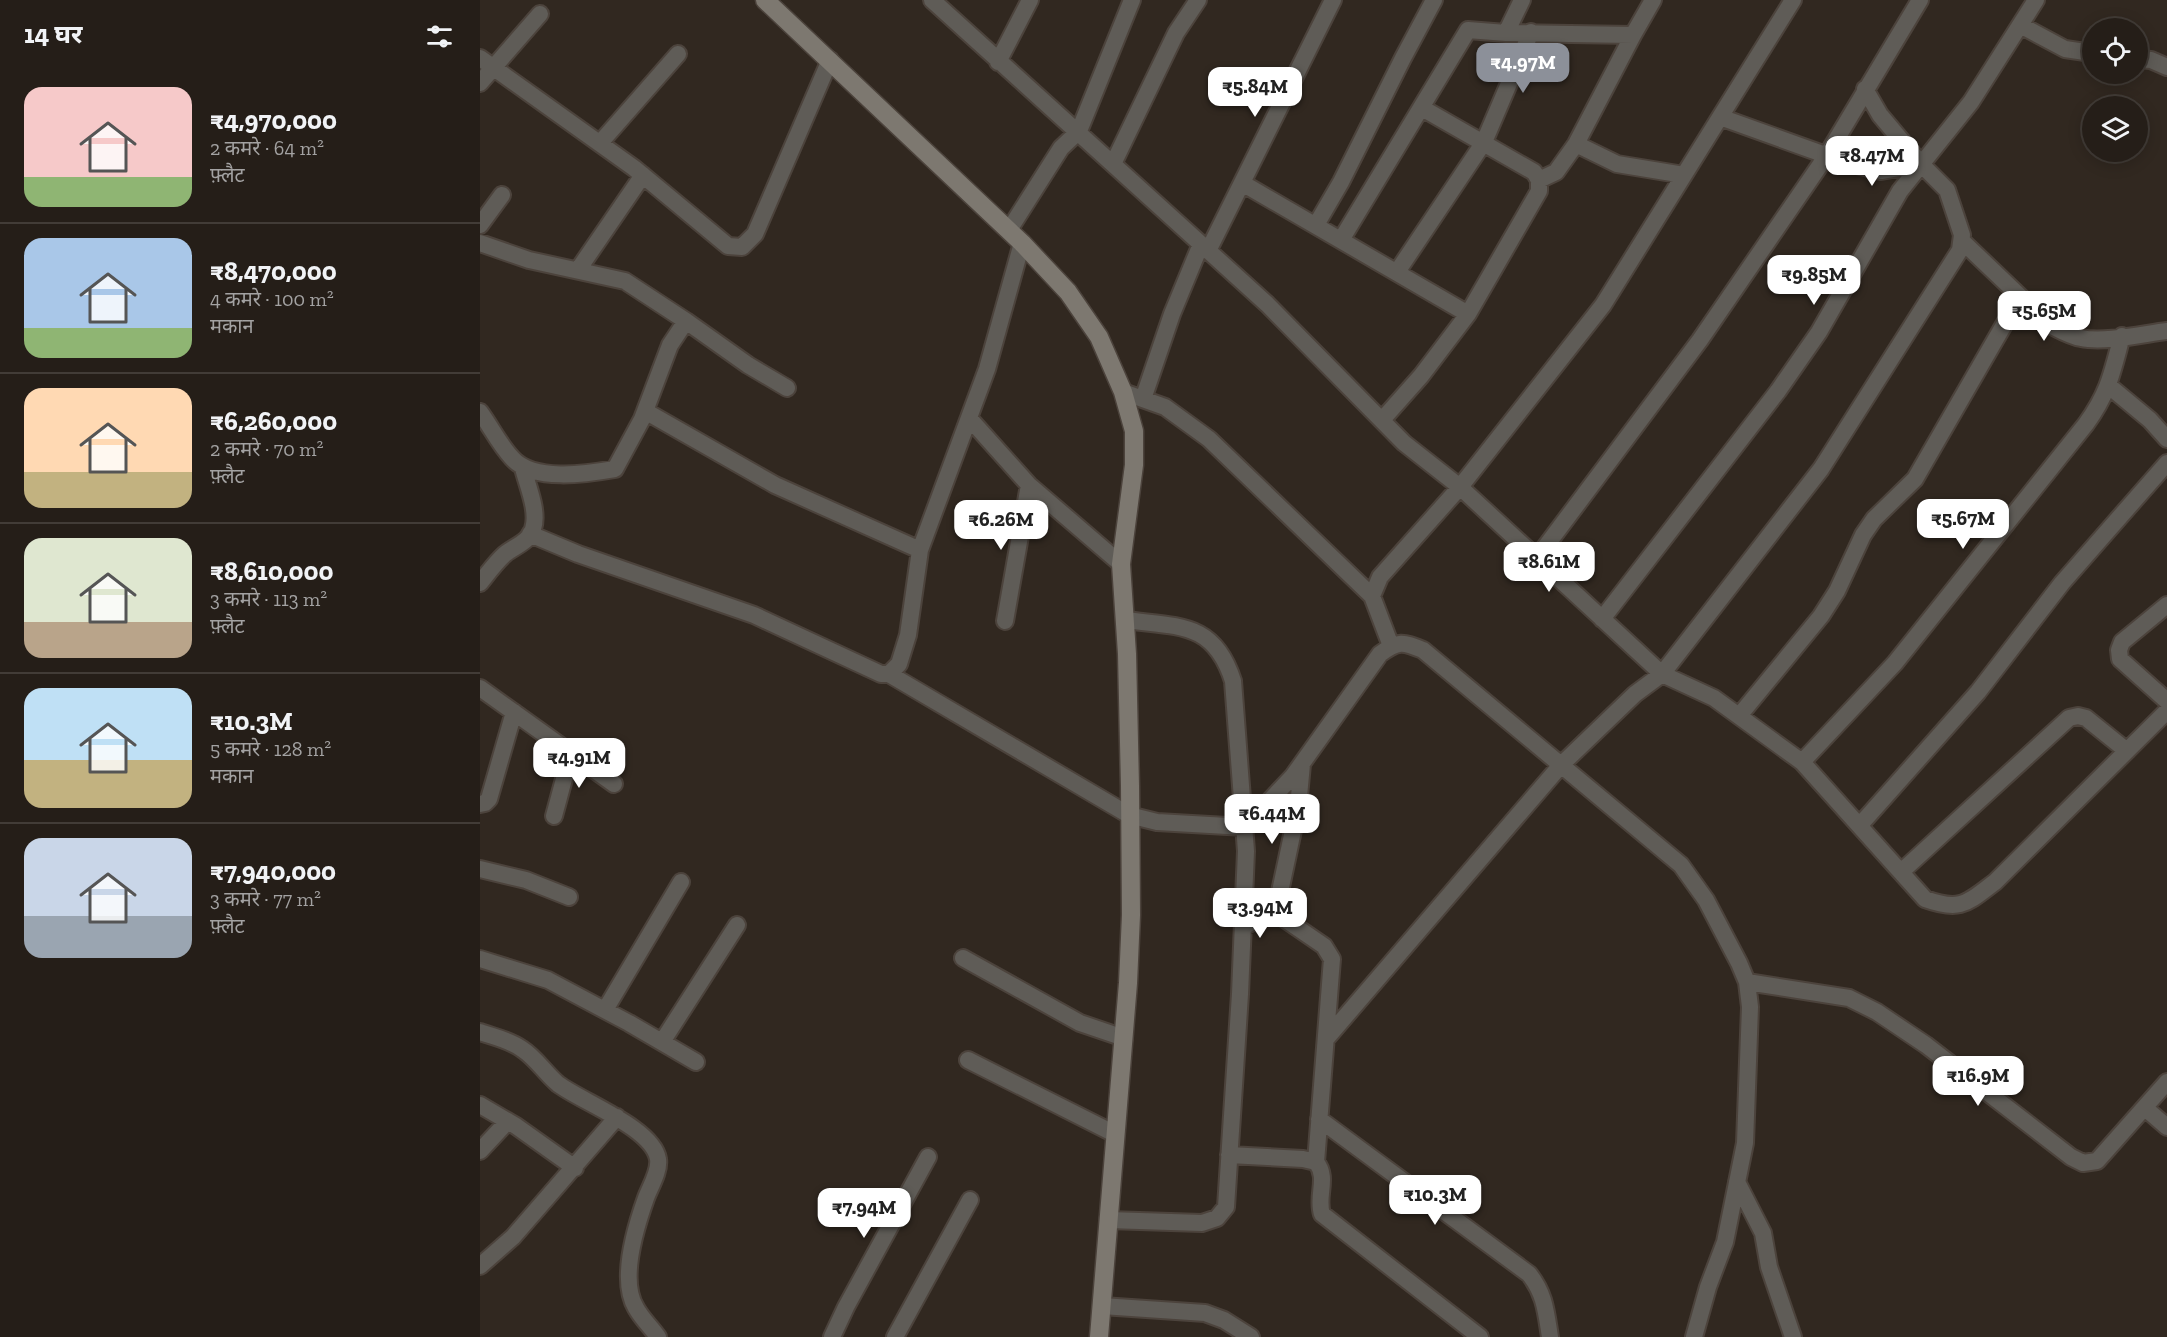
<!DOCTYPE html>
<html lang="hi">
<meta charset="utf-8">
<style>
body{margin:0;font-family:"Zilla Slab","Noto Sans Devanagari",serif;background:#312b25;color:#f1f3f6;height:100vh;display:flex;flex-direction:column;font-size:22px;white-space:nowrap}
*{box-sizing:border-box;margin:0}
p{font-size:20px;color:#a3a2a2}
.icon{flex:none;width:33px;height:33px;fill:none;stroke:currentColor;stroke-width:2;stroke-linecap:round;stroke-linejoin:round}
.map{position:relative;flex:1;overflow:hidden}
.sheet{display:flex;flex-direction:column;background:#251e18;width:480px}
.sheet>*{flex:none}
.fabs{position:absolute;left:1602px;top:18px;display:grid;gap:12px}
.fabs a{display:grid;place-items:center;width:66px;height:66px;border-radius:50%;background:#251e18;box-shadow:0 3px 15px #0003,0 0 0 2px #423c37;font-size:30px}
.price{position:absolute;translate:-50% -51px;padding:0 14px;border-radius:12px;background:#fff;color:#222;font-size:20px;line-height:39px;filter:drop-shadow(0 2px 3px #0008)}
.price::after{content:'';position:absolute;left:50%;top:36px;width:18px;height:14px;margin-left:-9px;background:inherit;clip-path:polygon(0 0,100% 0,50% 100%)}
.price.selected{background:#8c9099;color:#fff}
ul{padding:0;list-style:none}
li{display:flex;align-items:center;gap:18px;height:150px;padding:0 24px}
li+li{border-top:2px solid #423c37}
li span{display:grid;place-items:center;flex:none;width:168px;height:120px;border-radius:18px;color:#555}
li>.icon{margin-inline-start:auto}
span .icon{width:72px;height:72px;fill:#fffc;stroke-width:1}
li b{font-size:26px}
h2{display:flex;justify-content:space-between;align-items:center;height:72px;padding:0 24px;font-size:26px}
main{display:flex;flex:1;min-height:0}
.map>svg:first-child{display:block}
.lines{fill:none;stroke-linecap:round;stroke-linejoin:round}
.street-casing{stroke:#4c433c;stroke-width:20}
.secondary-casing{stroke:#4c433c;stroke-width:21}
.street{stroke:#5f5c57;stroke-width:16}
.secondary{stroke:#7d7870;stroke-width:18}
</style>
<main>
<section class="sheet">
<h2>14 घर<svg class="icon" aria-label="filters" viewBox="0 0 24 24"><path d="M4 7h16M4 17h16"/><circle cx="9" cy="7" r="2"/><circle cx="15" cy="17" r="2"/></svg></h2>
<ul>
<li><span style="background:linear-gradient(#f6c9c9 75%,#8fb573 0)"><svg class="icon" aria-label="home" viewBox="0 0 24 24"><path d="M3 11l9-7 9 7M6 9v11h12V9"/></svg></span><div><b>₹4,970,000</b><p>2 कमरे · 64 m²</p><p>फ़्लैट</p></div></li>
<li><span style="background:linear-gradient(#a9c7e8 75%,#8fb573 0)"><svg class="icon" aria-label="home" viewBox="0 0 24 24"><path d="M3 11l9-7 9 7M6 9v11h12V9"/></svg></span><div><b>₹8,470,000</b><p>4 कमरे · 100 m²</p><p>मकान</p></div></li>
<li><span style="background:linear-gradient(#ffd9b3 70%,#c2b280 0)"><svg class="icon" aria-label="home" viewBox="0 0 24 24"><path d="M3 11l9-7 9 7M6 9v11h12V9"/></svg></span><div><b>₹6,260,000</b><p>2 कमरे · 70 m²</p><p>फ़्लैट</p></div></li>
<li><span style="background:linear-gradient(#dfe7d0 70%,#b9a48a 0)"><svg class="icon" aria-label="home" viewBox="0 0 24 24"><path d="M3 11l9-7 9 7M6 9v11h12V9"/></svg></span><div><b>₹8,610,000</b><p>3 कमरे · 113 m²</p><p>फ़्लैट</p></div></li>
<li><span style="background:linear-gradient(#bfe0f5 60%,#c2b280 0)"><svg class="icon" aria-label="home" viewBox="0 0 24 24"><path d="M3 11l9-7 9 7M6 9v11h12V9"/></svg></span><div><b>₹10.3M</b><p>5 कमरे · 128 m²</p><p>मकान</p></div></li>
<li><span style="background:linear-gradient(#c9d6e8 65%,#9aa5b1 0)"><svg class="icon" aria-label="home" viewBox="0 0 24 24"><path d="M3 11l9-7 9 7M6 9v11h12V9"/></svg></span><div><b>₹7,940,000</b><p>3 कमरे · 77 m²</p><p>फ़्लैट</p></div></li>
</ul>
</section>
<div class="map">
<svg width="1687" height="1337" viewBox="0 0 1687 1337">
<rect width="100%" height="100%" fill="#312820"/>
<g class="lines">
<!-- street casing -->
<g class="street-casing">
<path id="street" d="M452,0L787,304L924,443L980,487L1182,674L1341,469L1480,250L1482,235L1467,190L1441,164L1400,115L1385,89
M1540,25L1585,49L1612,53
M1026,33L1042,0
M0,58L154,168L248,246L262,247L275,234L350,60
M1658,59L1671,60L1687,67
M518,62L550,0
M0,83L60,14
M1240,117L1365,162L1401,171L1441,164
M120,143L198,54
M1096,144L1137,164L1204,175
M633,164L696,33L718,0
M1059,180L1076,172L1096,144L1153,35
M762,183L988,314
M0,225L22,195
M836,225L861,182L923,58L954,0
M529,230L581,148L599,131L652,0
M861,240L988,30L1026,33L1153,35L1173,0
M1483,242L1570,325C1580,330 1590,336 1601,338C1624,343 1663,334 1687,331
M0,243L49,260L145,281L206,321L268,365L307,388
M728,251L853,0
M98,270L163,175
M917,272L1004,142L1051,32
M1629,386L1670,420L1687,439
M643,392L685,407L729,439L892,596
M663,399L692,314L721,244
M165,411L295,485L440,550
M0,412C11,427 19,444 32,458C53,482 106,474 135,469L162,419L190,345L206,321
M489,418L549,485L641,564
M902,420L941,376L988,314L1059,191V180L1054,172L942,108
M50,534L98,554L274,615L401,674H409L419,664L428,635L440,550L507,369L542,243
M1057,558L1220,340L1347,155L1440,0
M0,583C8,573 16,562 25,554C35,546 49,542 53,529C59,511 47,485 43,468
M1687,605L1642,642L1639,650L1640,659L1687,701
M1122,619L1298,391L1339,332L1420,191L1491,102L1556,0
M525,621L549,485
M911,646L892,596L900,577L980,487L1123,305L1313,0
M409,674L649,815L677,822L765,827L813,776L900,654C919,640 923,642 943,650L1201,865L1226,900L1259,963L1267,982L1270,1007L1265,1143L1245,1242L1228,1287L1214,1337
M0,688L134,784
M1259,716L1341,616L1357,591L1383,535L1394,519L1435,479L1540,297
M1322,762L1415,663L1606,424C1629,392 1632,373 1642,336
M0,804L5,803L9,799L34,712
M74,816L91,753
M1380,825L1498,692L1582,583L1687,463
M0,869L46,880L89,897
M1421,872L1589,718L1598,716L1606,718L1647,751
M793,911L844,946L852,959L836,1162
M763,927L793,911L798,901L818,807L822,764
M483,958L600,1023L644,1038
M0,959L68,980L149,1023L216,1062
M1267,982L1369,998L1397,1012L1446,1045L1591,1157L1603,1163L1617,1161L1687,1082
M125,1010L201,882
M0,1032C14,1037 30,1040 42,1049C56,1058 65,1073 78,1084C102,1102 173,1128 178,1159C180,1171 170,1187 166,1198C156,1226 139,1280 156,1308C162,1319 171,1327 178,1337
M846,1039L1081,765L1155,694L1182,674L1234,698L1322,762L1445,899C1481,912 1487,903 1515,882L1687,711
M182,1042L257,925
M488,1060L635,1134
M0,1105L36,1126L95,1168
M1665,1108L1687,1127
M839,1119L1049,1274C1065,1294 1066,1312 1070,1337
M0,1151L28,1121
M749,1155L823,1159L836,1162C849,1178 836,1196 842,1214L1000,1337
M1257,1182L1283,1233L1289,1267L1313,1337
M628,1220L722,1223L737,1218L746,1207L760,994L766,851L753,681C734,621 698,627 645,620
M0,1266L33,1237L137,1117
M622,1306L725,1313L744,1320L771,1337
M352,1337L366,1307L448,1157
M415,1337L490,1200"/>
</g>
<!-- secondary casing -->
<g class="secondary-casing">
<path id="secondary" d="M285,0L542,243L588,292L619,337L643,392L654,431V465L641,564L647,654L650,786L651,915L648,983L619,1337"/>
</g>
<!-- street -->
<use href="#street" class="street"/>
<!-- secondary -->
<use href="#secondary" class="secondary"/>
</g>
</svg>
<div class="fabs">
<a><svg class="icon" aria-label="locate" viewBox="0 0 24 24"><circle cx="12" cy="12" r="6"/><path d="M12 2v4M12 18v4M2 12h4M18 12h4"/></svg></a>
<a><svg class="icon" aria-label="layers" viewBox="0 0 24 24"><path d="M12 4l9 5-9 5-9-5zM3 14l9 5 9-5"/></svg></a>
</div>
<b class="price selected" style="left:1043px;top:94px">₹4.97M</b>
<b class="price" style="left:775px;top:118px">₹5.84M</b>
<b class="price" style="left:1392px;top:187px">₹8.47M</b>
<b class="price" style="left:1334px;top:306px">₹9.85M</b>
<b class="price" style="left:1564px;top:342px">₹5.65M</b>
<b class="price" style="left:1483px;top:550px">₹5.67M</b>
<b class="price" style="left:521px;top:551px">₹6.26M</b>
<b class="price" style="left:1069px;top:593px">₹8.61M</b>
<b class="price" style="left:99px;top:789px">₹4.91M</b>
<b class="price" style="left:792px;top:845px">₹6.44M</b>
<b class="price" style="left:780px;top:939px">₹3.94M</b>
<b class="price" style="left:1498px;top:1107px">₹16.9M</b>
<b class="price" style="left:955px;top:1226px">₹10.3M</b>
<b class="price" style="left:384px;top:1239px">₹7.94M</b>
</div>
</main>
